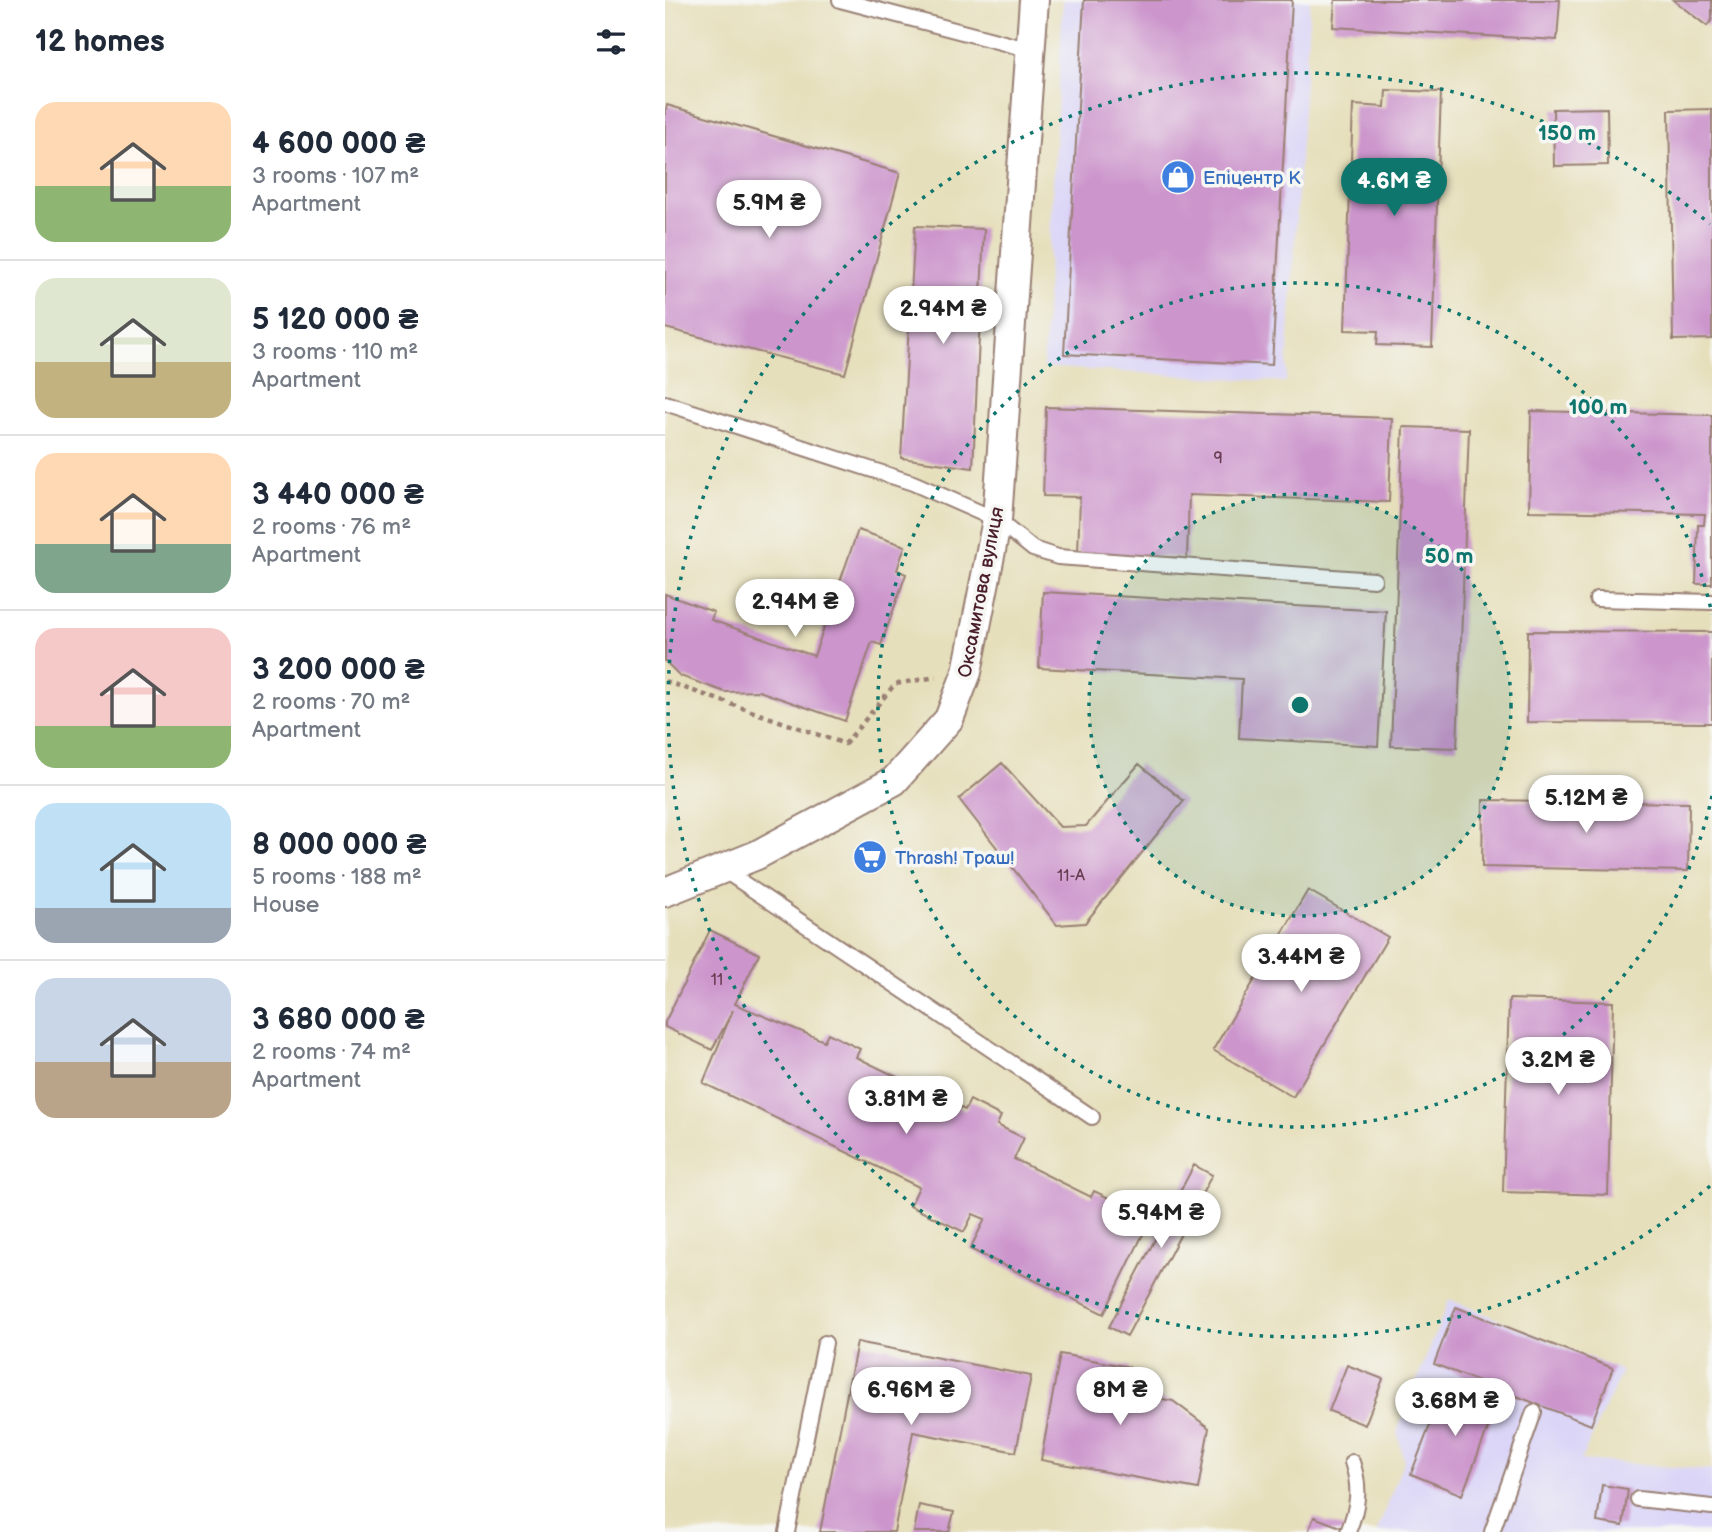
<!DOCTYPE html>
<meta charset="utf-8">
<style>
body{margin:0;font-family:"Balsamiq Sans",sans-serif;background:#f6f6f7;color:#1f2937;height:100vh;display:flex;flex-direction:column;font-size:26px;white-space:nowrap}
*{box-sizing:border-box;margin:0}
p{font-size:23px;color:#747a83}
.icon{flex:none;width:38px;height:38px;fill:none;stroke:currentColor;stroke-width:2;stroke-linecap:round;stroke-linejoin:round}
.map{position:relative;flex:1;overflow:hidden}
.details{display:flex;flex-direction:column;background:#fff;width:665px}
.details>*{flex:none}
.price{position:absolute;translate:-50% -60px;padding:0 16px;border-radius:24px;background:#fff;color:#222;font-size:23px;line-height:46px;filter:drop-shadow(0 2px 4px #0008)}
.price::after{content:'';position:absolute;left:50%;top:42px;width:21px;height:16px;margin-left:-10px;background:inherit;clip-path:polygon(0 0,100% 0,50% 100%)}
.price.active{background:#0f766e;color:#fff}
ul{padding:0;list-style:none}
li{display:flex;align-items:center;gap:21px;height:175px;padding:0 35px}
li+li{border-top:2px solid #e0e1e3}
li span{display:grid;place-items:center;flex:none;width:196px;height:140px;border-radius:21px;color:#555}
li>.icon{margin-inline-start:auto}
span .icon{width:84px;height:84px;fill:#fffc;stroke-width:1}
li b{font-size:30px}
h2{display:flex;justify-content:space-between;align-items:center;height:84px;padding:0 35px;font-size:30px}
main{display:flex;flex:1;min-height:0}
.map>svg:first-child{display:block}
.built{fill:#dbd6f7}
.building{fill:#cc95cc}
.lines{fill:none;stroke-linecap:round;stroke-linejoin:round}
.service-casing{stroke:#987f73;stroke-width:18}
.minor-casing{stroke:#987f73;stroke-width:32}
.path{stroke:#987f73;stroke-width:4.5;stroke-dasharray:5 5;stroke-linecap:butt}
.service{stroke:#fff;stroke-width:14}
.minor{stroke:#fff;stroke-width:28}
.ring{fill:none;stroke:#0f766e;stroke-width:3.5;stroke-dasharray:3.5 7}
.labels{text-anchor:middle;stroke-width:7;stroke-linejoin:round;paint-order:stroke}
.number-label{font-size:16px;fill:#6a3c53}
.shop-label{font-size:19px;fill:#366cbe;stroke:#f6f6f2;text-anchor:start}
.street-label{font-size:19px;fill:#4a1f2b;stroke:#f6f6f2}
.centre{fill:#0f766e;stroke:#f6f6f2;stroke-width:3.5}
.ring-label{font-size:21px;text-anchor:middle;font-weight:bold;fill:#0f766e;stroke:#f6f6f2;stroke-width:7;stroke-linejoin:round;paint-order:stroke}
</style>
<main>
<section class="details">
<h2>12 homes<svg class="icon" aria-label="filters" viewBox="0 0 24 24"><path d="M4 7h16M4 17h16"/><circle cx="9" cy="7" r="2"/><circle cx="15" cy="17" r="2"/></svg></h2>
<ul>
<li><span style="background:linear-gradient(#ffd9b3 60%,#8fb573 0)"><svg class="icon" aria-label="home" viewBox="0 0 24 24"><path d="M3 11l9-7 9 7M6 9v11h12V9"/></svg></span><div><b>4 600 000 ₴</b><p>3 rooms · 107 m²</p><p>Apartment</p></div></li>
<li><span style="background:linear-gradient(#dfe7d0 60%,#c2b280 0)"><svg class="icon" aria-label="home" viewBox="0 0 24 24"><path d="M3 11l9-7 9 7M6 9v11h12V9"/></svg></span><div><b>5 120 000 ₴</b><p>3 rooms · 110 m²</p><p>Apartment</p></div></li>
<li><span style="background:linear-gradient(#ffd9b3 65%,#7fa58c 0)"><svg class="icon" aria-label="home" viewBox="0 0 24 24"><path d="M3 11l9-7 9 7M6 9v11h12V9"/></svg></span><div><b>3 440 000 ₴</b><p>2 rooms · 76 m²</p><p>Apartment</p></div></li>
<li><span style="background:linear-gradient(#f6c9c9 70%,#8fb573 0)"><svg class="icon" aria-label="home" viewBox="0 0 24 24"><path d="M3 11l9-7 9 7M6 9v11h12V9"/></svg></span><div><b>3 200 000 ₴</b><p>2 rooms · 70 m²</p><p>Apartment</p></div></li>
<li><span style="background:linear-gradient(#bfe0f5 75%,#9aa5b1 0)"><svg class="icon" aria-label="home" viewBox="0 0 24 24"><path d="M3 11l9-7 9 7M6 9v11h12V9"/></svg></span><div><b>8 000 000 ₴</b><p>5 rooms · 188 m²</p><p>House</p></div></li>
<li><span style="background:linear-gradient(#c9d6e8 60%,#b9a48a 0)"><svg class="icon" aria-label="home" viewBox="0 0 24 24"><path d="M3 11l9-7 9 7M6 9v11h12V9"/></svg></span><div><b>3 680 000 ₴</b><p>2 rooms · 74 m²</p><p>Apartment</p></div></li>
</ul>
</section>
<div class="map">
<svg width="1047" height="1532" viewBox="0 0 1047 1532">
<rect width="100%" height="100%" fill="#f6f6f2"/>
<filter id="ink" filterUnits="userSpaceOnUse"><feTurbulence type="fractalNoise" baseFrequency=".0143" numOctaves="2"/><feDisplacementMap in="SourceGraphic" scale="14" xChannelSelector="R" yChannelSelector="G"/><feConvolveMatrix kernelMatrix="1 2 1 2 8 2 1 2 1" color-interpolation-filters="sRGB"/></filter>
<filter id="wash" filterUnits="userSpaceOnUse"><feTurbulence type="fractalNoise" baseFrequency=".00686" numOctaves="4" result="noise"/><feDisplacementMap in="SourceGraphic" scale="28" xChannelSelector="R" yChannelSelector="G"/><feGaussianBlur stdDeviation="1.57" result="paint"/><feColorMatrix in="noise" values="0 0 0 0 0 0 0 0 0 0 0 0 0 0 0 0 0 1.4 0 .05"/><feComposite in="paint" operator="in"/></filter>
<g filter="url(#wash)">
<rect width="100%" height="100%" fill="#e6dfbb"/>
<!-- built -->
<path class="built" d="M398,0H645L621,382L378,367Z
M784,1299L957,1371L916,1460L1047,1470V1532H712L739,1460L732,1432Z"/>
<g id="blocks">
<!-- building -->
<path class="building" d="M419,0H627L607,365L399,354Z
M670,0H895L892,40L668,27Z
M1008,0H1047V20L1042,26Z
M721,90L776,92L767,347L712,345L713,331L680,330L688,105L720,107Z
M2,105L235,173L180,374L0,328V113Z
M942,108L943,165L889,166L888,109Z
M1047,109V339L1008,340L1004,110Z
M250,226L319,229L308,468L236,458Z
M381,407L727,418L724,502L524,495L522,558L413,554L415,497L378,496Z
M866,411L1047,415V584H1031L1033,525H1039L1040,514L864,511Z
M738,427L804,429L792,748L726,746Z
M193,530L240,546L232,570L241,574L216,645L207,642L180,721L94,691L60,692L15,676L0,661V594L49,612L46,620L149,656Z
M378,592L721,611L713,746L574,738L577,679L374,668Z
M863,631L1047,632V723L862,722Z
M337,763L395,827L421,826L474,764L519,801L420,923L392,925L294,799Z
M818,800L1024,803L1023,871L817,867Z
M643,890L723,937L628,1097L548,1050Z
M45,930L94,954L70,1004L159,1041L163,1033L195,1049L191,1057L300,1110L305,1100L336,1116L332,1125L359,1138L349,1159L426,1197L429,1191L457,1204L454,1210L483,1224L439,1314L305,1249L320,1219L308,1214L299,1232L245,1206L254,1187L38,1083L68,1010L47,1050L0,1027V1022Z
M844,999L948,1002L943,1195L838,1192Z
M529,1165L547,1175L462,1336L444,1327Z
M791,1307L948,1368L926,1425L769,1364Z
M192,1342L366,1376L351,1452L248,1432L229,1532H155Z
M395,1354L465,1367L460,1392L508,1401L544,1428L533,1489L376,1460Z
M682,1365L718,1379L700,1425L664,1411Z
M782,1382L833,1402L797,1495L746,1474Z
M937,1485L963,1489L958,1526L932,1522Z
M254,1505L289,1512L284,1532H249Z
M649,1517L683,1530L682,1532H643Z"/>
</g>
</g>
<g filter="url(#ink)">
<use href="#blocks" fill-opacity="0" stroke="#987f73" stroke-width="2"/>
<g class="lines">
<!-- service casing -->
<g class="service-casing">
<path id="service" d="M175,0L366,50
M0,403L248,483L332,520L368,549L393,557L709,580
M932,599L1047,602
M57,869L427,1117
M973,1499L1047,1507
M122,1532L160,1343
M683,1532C693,1507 696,1488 687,1462
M827,1532L869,1412"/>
</g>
<!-- minor casing -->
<g class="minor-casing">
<path id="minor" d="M0,892L92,855L229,781L284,719L302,672L332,520L369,0"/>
</g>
<!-- path -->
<path class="path" d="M0,681L180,744L230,684L271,677"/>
<!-- service -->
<use href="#service" class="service"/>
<!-- minor -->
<use href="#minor" class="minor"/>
</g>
</g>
<!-- distance rings -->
<circle cx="635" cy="705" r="211" fill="#0f766e" fill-opacity=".12"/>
<g class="ring">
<circle cx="635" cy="705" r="211"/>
<path d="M1047 796A422 422 0 1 1 1047 614"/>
<path d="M1045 1186A632 632 0 1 1 1045 224"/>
</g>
<!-- icons -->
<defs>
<g id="shop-disc" transform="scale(1.75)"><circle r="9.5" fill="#3f7fe0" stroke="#f6f6f2"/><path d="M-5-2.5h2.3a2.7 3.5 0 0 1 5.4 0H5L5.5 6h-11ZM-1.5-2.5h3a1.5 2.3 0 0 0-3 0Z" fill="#fff"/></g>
<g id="supermarket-disc" transform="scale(1.75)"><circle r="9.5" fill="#3f7fe0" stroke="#f6f6f2"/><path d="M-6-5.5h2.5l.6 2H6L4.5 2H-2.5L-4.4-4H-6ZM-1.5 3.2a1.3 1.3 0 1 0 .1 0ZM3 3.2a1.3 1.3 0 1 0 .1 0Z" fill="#fff"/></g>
</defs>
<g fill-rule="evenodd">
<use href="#shop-disc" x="513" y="177"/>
<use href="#supermarket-disc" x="205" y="857"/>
</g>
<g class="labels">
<!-- number labels -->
<g class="number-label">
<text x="553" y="463">9</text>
<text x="406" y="881">11-А</text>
<text x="52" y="985">11</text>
</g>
<!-- shop labels -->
<g class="shop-label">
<text x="538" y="184">Епіцентр К</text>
<text x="230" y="864">Thrash! Траш!</text>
</g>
<!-- street labels -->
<g class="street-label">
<text transform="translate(315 592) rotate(-79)" y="7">Оксамитова вулиця</text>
</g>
</g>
<circle cx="635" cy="705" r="10" class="centre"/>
<g class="ring-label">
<text x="902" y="140">150 m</text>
<text x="933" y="414">100 m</text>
<text x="784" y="563">50 m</text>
</g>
</svg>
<b class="price active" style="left:729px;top:218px">4.6M ₴</b>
<b class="price" style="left:104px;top:240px">5.9M ₴</b>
<b class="price" style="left:278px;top:346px">2.94M ₴</b>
<b class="price" style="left:130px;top:639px">2.94M ₴</b>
<b class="price" style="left:921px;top:835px">5.12M ₴</b>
<b class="price" style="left:636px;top:994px">3.44M ₴</b>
<b class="price" style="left:893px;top:1097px">3.2M ₴</b>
<b class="price" style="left:241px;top:1136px">3.81M ₴</b>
<b class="price" style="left:496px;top:1250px">5.94M ₴</b>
<b class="price" style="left:246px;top:1427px">6.96M ₴</b>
<b class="price" style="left:455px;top:1427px">8M ₴</b>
<b class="price" style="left:790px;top:1438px">3.68M ₴</b>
</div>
</main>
